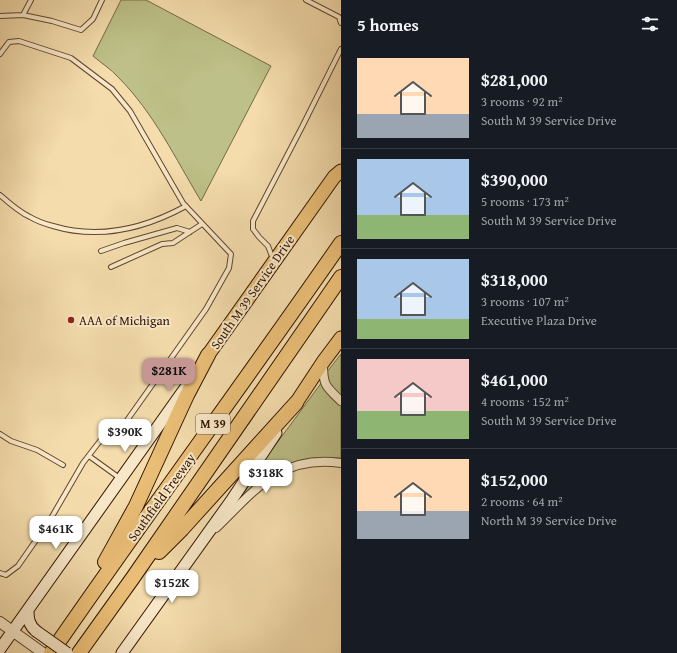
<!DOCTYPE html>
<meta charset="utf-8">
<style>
body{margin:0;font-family:"Gentium Book Plus",serif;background:#242831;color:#f1f3f6;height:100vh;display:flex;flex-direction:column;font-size:15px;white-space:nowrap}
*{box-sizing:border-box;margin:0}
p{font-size:13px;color:#9ea1a6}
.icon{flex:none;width:22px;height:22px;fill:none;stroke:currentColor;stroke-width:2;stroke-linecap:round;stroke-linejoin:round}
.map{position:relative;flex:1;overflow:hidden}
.drawer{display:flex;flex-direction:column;background:#171b24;width:336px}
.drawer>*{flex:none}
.price{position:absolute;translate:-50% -34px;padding:0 9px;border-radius:8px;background:#fff;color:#222;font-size:13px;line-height:26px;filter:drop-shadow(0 1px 2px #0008)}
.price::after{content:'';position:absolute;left:50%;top:24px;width:12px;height:9px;margin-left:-6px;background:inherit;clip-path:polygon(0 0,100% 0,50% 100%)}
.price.on{background:#c59692;color:#111}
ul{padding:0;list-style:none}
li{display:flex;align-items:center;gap:12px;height:100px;padding:0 16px}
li+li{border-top:1px solid #363941}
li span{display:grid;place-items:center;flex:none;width:112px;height:80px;border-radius:0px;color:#555}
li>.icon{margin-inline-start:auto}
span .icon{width:48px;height:48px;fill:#fffc;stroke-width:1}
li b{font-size:17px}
h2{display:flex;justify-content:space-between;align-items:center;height:48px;padding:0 16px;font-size:17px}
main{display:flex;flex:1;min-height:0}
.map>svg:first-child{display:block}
.green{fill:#bdc088;stroke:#766a44}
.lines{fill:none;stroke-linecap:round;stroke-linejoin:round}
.service-casing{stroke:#61472b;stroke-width:6}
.minor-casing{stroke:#61472b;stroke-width:10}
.tertiary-casing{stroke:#61472b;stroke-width:12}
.secondary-casing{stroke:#301500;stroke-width:13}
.primary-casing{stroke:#301500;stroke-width:15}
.motorway-casing{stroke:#301500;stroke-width:16}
.service{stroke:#f8e8c9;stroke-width:4}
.minor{stroke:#f8e8c9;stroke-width:8}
.tertiary{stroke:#f8e8c9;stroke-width:10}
.secondary{stroke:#f8e8c9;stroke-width:11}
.primary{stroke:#eabe76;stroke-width:13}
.motorway{stroke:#eabe76;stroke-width:14}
.secondary-bridge-casing{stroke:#301500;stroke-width:13;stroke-linecap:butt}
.secondary-bridge{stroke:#f8e8c9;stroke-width:11}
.poi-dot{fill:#8f2418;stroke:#f8e8c9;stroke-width:1.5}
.labels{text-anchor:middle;stroke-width:4;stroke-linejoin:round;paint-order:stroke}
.shield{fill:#f8e8c9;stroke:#6c543c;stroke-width:1}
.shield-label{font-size:12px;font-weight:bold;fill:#301500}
.street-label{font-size:13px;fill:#301500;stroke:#f8e8c9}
.poi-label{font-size:13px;fill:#301500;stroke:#f8e8c9;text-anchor:start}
</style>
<main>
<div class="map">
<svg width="341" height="653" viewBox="0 0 341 653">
<rect width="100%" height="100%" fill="#f4dcac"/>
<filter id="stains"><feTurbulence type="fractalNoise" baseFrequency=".005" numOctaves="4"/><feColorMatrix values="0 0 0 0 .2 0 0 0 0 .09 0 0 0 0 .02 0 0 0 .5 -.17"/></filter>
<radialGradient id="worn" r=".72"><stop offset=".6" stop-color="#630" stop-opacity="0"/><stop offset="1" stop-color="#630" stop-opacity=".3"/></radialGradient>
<!-- green -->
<path class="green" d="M121,0H146L271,66L201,201C175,158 154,113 118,77C111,69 101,63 93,56Z
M341,354V396L329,383L327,372Z
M322,382L341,405V458C287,455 276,469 239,503L257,470Z"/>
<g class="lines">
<!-- service casing -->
<g class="service-casing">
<path id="service" d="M306,0L339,17L341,23
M23,15L31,0
M0,16L23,15L52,21L81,30L93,19L102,0
M0,54L9,42L19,41L71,58L112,89L130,111L183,203L231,254L229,268L206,309L123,426L100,441L83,463L50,520L18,566L6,575L0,573
M0,195C9,203 19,212 30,217C37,221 45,224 53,226C100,240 144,229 186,206
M101,251L124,243L177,228L190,232
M273,259L268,246L259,237L253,229V221L303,125L341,49
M111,267L162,244L173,243L202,224
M0,434L11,441L37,450L63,465
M89,456L121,479"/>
</g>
<!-- minor casing -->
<g class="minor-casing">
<path id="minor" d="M323,363C323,385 325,386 341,401
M216,528C254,491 281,454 341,463"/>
</g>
<!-- tertiary casing -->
<g class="tertiary-casing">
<path id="tertiary" d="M0,622L43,653"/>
</g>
<!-- secondary casing -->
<g class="secondary-casing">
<path id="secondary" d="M28,610C28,619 29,625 36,631
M0,649L186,387
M122,653L231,501L276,433"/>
</g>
<!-- primary casing -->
<g class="primary-casing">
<path id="primary" d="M208,355L334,177L341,171
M296,403L323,362L341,338"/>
</g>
<!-- motorway casing -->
<g class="motorway-casing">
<path id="motorway" d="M159,552L182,529L296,403
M105,562L136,506L187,395L208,355
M51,653C146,515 246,380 341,243
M79,653L132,579L341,277"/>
</g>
<!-- service -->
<use href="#service" class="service"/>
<!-- minor -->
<use href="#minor" class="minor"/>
<!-- tertiary -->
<use href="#tertiary" class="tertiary"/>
<!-- secondary -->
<use href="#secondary" class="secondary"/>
<!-- primary -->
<use href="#primary" class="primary"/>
<!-- motorway -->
<use href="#motorway" class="motorway"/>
<!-- secondary-bridge casing -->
<g class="secondary-bridge-casing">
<path id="secondary-bridge" d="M36,631L67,653"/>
</g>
<!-- secondary-bridge -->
<use href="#secondary-bridge" class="secondary-bridge"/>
</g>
<!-- markers -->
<circle class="poi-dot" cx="71" cy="320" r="4"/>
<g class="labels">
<!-- shield labels -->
<rect class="shield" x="196" y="414" width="34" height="20" rx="3"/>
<g class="shield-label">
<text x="213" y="428">M 39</text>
</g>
<!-- street labels -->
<g class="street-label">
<text transform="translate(252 292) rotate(-55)" y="5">South M 39 Service Drive</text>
<text transform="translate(161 497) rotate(-54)" y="5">Southfield Freeway</text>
</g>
<!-- poi labels -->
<g class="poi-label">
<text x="79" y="325">AAA of Michigan</text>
</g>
</g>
<rect width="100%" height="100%" filter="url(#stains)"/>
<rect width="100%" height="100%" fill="url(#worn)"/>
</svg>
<b class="price on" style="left:169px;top:392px">$281K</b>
<b class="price" style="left:125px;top:453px">$390K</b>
<b class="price" style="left:266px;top:494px">$318K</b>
<b class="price" style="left:56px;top:550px">$461K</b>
<b class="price" style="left:172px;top:604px">$152K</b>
</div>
<section class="drawer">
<h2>5 homes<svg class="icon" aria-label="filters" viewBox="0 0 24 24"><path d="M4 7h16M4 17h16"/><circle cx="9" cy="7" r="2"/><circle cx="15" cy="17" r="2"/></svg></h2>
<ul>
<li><span style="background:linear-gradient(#ffd9b3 70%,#9aa5b1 0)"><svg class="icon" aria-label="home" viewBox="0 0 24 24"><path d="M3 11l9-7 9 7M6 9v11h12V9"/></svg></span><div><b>$281,000</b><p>3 rooms · 92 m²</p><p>South M 39 Service Drive</p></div></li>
<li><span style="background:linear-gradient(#a9c7e8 70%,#8fb573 0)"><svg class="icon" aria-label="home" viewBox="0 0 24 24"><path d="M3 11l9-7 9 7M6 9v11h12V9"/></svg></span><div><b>$390,000</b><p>5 rooms · 173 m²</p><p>South M 39 Service Drive</p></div></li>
<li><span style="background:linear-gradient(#a9c7e8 75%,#8fb573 0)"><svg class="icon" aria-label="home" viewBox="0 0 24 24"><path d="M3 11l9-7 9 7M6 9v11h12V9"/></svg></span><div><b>$318,000</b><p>3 rooms · 107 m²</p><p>Executive Plaza Drive</p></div></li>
<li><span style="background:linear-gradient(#f6c9c9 65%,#8fb573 0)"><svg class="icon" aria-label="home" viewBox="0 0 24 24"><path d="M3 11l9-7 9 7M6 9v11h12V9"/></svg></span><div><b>$461,000</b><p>4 rooms · 152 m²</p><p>South M 39 Service Drive</p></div></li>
<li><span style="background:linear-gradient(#ffd9b3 65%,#9aa5b1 0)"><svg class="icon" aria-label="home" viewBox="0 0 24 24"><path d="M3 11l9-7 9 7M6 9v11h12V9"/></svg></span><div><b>$152,000</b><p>2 rooms · 64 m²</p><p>North M 39 Service Drive</p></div></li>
</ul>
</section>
</main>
